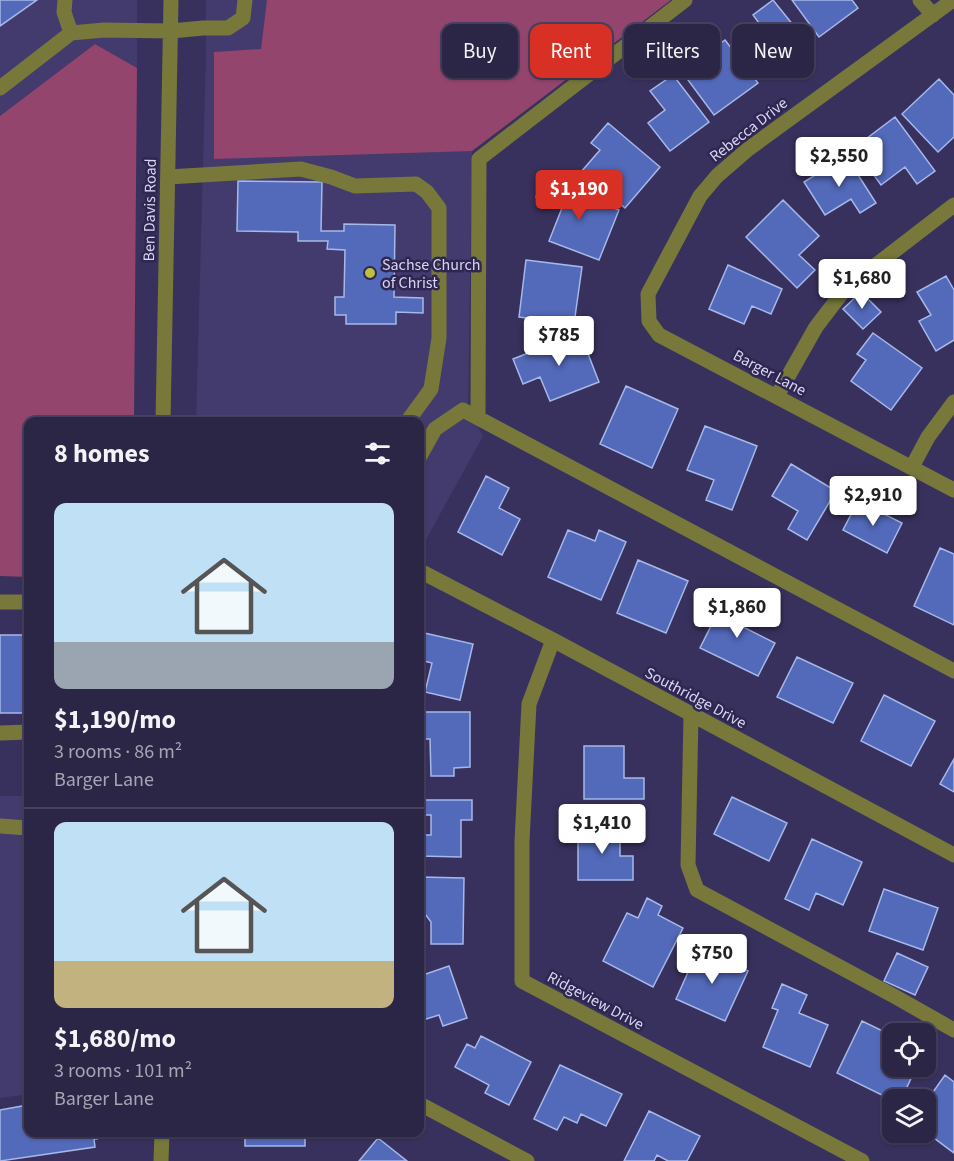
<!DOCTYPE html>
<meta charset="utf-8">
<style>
body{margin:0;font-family:"Source Sans 3",sans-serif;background:#373151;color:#f1f3f6;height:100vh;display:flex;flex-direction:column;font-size:22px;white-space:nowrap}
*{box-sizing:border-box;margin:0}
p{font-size:20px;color:#a6a5b3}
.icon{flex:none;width:33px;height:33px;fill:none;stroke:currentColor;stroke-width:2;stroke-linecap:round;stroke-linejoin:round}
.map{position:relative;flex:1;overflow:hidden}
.sheet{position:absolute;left:24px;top:417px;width:400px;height:720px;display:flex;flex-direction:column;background:#2b2546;border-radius:12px;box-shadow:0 2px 4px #0004,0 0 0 2px #47425f}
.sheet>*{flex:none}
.banner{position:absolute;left:442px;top:24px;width:422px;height:54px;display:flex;gap:12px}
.controls{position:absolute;left:882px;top:1023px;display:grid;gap:12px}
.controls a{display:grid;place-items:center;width:54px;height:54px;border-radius:12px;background:#2b2546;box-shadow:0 2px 4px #0004,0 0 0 2px #47425f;font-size:30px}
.price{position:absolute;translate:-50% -51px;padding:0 14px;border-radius:6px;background:#fff;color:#222;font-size:20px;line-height:39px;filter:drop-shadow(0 2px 3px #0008)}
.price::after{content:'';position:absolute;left:50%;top:36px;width:18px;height:14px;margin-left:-9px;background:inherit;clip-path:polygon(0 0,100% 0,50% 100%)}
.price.selected{background:#d93025;color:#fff}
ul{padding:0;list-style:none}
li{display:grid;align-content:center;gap:12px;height:318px;padding:0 30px}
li+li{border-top:2px solid #47425f}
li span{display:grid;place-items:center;height:186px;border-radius:12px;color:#555}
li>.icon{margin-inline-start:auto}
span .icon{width:108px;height:108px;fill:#fffc;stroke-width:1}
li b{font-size:26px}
h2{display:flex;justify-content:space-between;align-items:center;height:72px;padding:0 30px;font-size:26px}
.pill{padding:0 21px;border-radius:12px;background:#2b2546;box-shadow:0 2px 4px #0004,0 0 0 2px #47425f;font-size:21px;line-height:54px}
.pill.selected{background:#d93025;color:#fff}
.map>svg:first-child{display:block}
.built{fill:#433a6d}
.green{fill:#93456d}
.building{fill:#5369b9;stroke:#a6b8ea;stroke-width:1.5}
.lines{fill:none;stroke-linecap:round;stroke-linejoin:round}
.minor{stroke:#77783a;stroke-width:15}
.poi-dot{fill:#bdbf43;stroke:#2f2752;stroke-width:2}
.labels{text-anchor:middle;stroke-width:5;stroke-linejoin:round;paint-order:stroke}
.street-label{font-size:16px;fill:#d9d6f2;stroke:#2f2752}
.poi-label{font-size:16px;fill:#d9d6f2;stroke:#2f2752;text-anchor:start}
</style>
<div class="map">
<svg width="954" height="1161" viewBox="0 0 954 1161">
<rect width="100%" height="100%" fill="#39315d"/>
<!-- built -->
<path class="built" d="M0,0H137V68L95,44L0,116Z
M206,0H668L472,151L468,410L483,436L422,547L420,545V422H196L206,54Z
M0,796H28V1094L0,1098Z"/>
<!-- green -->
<path class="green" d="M267,0H671L472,151L214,159V52L261,49Z
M95,44L137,68L134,421L28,422V577L0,576V116Z"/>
<!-- building -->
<path class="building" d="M0,0H37L0,26Z
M773,0L810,46L768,79L737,39L759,23L753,15Z
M792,0H852L858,8L819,37Z
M725,40L758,83L714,115L682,72Z
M673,75L709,122L670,151L648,123L665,110L650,91Z
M939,79L954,95V137L938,152L902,114Z
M895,117L935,171L917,184L905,167L881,185L854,148Z
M608,123L660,167L625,208L581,172L600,150L591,143Z
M846,156L876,203L860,213L851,199L825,215L804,182Z
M542,180L619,210L599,260L549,241L562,208L536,197Z
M238,181L322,182L321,231H344V224L395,225L394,297L423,298V313L396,312V324H346V315H335V297H344L345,250L327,249L328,241H298V232L237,231Z
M783,200L819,236L799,255L815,270L797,288L746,237Z
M526,260L582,267L574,324L519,317Z
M728,265L782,289L771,314L752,306L744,324L709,309Z
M946,276L954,290V340L936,351L919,321L931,315L917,292Z
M861,292L881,312L863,329L843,309Z
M580,333L599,382L550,401L540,377L523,384L513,359Z
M873,333L922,368L891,410L851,381L866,360L857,354Z
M626,386L678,409L652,468L600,444Z
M705,426L757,446L732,510L706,500L714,480L687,470Z
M791,464L836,491L807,540L788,529L798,511L772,496Z
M486,476L509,488L499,508L520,519L502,555L458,532Z
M858,501L902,523L887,553L843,530Z
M568,530L595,541L599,530L626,542L601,600L548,577Z
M940,548L954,554V625L914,606Z
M638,560L688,581L666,633L617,613Z
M725,598L751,611L743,627L775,643L758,676L700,648Z
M420,632L473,644L460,700L425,692L432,663L420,660Z
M0,635H28V713H0Z
M797,657L853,683L833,723L777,697Z
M884,695L935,721L911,766L861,741Z
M420,712H470V767L454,768V776H431L430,739H420Z
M584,746H624V778H644V799H584Z
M954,759V792L940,784Z
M732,797L787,823L769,861L714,834Z
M421,800H472V820H461V857L420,856V835H431V815H420Z
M578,826H620V856H633V880H578Z
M812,839L862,862L843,905L816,893L809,910L785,899Z
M420,877L464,878L463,944H431V922L420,907Z
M884,889L938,908L923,950L869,931Z
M647,898L662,906L658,915L683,928L653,987L603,961L627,913L638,918Z
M698,950L748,971L725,1021L676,999Z
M897,953L928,967L915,995L884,981Z
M449,966L467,1018L443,1026L439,1015L420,1021V976Z
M782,984L807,995L799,1013L828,1025L810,1067L763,1047L778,1010L772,1008Z
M862,1021L891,1035L881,1056L892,1062V1066H903L914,1072L901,1100H892L837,1073Z
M481,1036L531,1062L509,1105L485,1093L489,1085L455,1067L467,1044L475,1048Z
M560,1065L622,1094L606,1126L581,1114L577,1123L564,1117L557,1130L534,1119Z
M945,1075L954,1082V1153L926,1132V1102Z
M28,1105V1132H97V1139H94L95,1147L0,1161V1110Z
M649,1111L700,1136L687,1161H668L657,1155L654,1161H624Z
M245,1132H305V1146H245Z
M378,1138L407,1161H359Z"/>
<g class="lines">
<!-- minor -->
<path class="minor" d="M65,0L64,12L71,33
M920,0L933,15
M953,0L747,150L717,176L700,196L648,294L649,321L659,335L954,490
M0,88L71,33L104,30L171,31L203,28H228L243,18L245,0
M168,177L301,169L331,177L355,186L416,184L427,192L439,208V338L431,389L407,422
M777,396L816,327L845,289L954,205
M478,417L479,159L685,0
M163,422L171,0
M420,456L435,429L463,410L954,671
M912,467L928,437L954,402
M420,571L553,640L954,855
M0,602H28
M553,640L529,704L522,841V981L862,1161
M691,715L688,865L697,890L894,996L954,1030
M0,733L28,732
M0,826L28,828
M420,1104L527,1161
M161,1161L162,1132"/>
</g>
<!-- markers -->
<circle class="poi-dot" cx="370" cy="273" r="6"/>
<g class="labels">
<!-- street labels -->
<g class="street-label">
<text transform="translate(748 129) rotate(-38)" y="6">Rebecca Drive</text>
<text transform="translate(149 210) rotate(-89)" y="6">Ben Davis Road</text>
<text transform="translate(770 372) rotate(28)" y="6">Barger Lane</text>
<text transform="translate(696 697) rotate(28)" y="6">Southridge Drive</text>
<text transform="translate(596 1000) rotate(28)" y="6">Ridgeview Drive</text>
</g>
<!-- poi labels -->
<g class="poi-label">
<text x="382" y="270">Sachse Church<tspan x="382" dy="18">of Christ</tspan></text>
</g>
</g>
</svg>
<div class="controls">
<a><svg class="icon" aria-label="locate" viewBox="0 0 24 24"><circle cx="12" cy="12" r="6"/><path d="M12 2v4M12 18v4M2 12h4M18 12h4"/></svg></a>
<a><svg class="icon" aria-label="layers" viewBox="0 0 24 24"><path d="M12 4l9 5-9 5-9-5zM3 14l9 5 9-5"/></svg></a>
</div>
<b class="price" style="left:839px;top:188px">$2,550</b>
<b class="price selected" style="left:579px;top:221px">$1,190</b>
<b class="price" style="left:862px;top:310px">$1,680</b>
<b class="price" style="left:559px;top:367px">$785</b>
<b class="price" style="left:873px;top:527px">$2,910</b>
<b class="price" style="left:737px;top:639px">$1,860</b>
<b class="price" style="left:602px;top:855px">$1,410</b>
<b class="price" style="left:712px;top:985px">$750</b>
<div class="banner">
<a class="pill">Buy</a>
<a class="pill selected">Rent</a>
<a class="pill">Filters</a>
<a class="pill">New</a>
</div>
<section class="sheet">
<h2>8 homes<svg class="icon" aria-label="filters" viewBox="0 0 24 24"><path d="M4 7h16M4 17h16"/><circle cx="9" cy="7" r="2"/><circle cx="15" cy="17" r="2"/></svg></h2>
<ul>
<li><span style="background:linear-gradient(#bfe0f5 75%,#9aa5b1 0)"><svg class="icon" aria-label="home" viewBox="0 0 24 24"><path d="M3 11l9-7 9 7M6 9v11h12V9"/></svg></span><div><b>$1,190/mo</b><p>3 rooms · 86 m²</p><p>Barger Lane</p></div></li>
<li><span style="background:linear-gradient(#bfe0f5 75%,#c2b280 0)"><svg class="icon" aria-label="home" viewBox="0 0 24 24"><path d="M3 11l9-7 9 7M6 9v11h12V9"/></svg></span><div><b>$1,680/mo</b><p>3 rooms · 101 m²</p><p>Barger Lane</p></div></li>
</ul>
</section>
</div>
